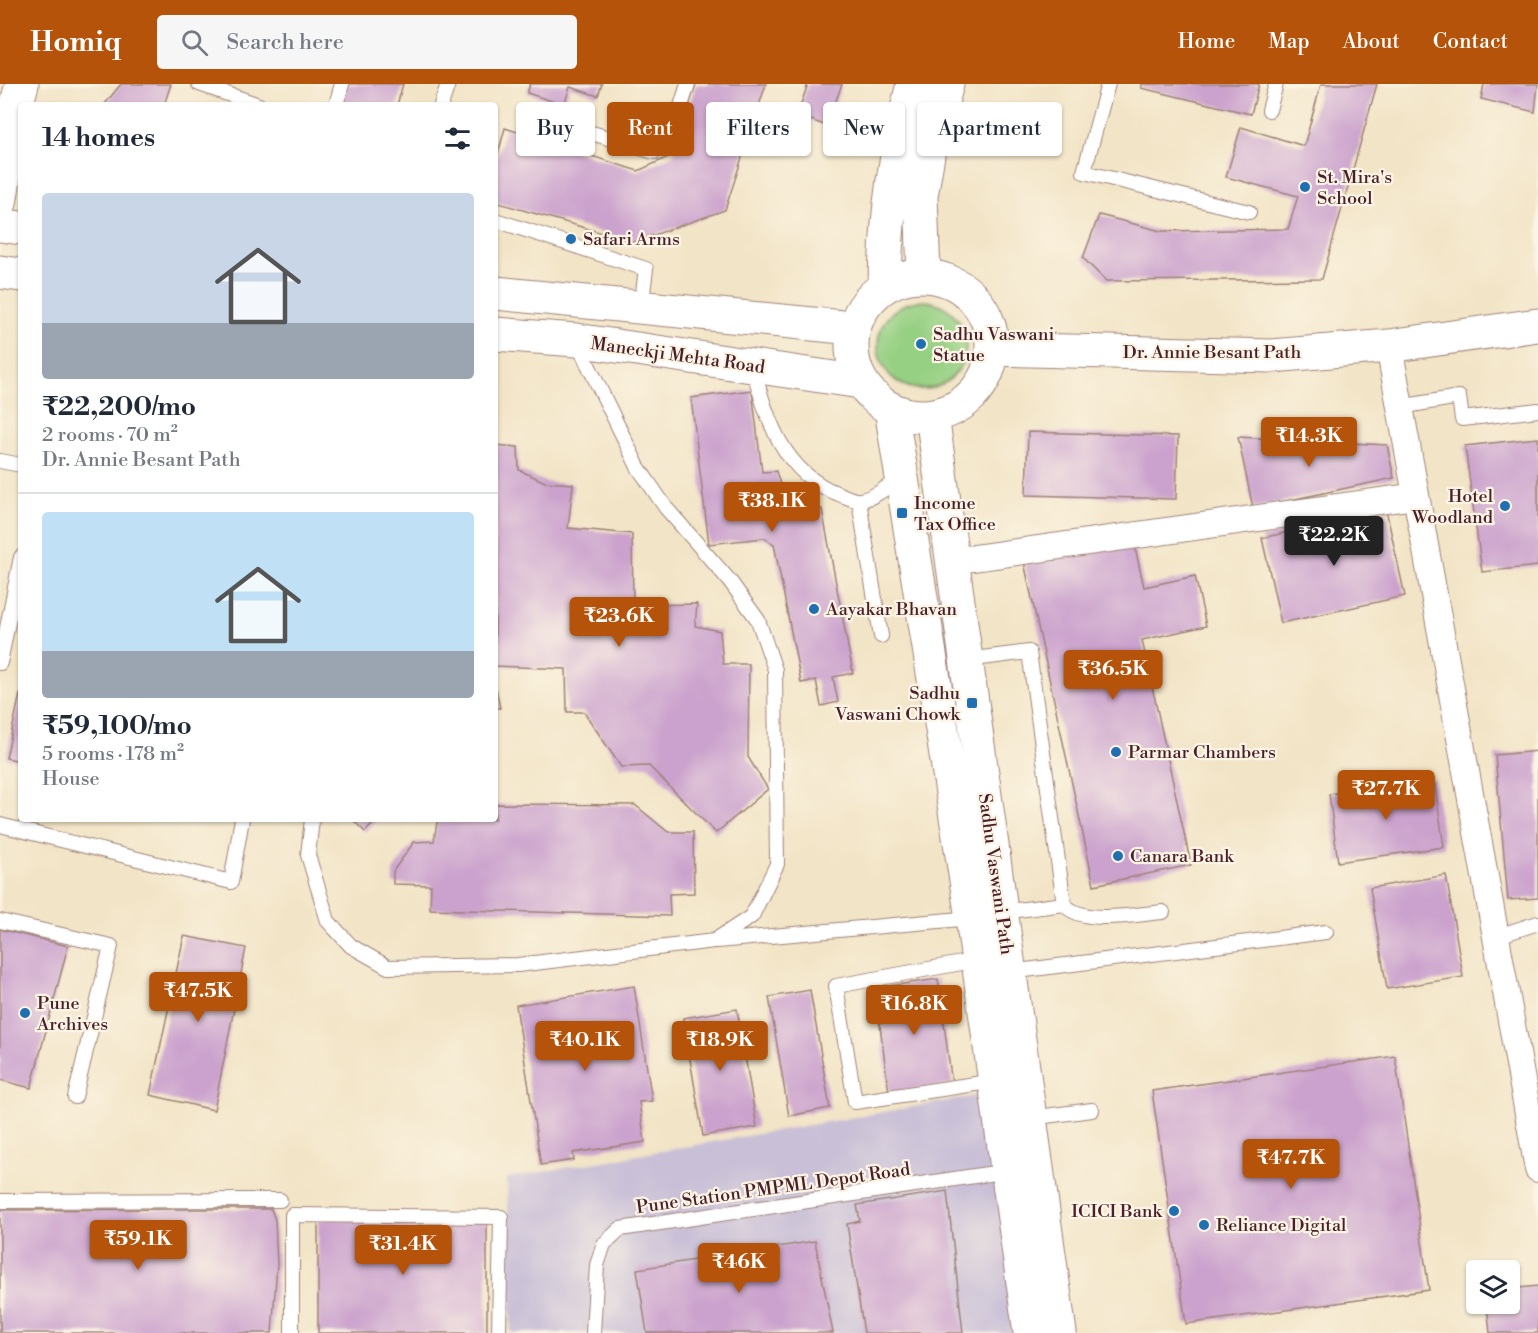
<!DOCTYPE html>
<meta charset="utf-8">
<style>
body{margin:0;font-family:"Libre Bodoni",serif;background:#f6f6f7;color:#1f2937;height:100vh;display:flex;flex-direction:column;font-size:22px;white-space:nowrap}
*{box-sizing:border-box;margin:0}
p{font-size:20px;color:#747a83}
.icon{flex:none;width:33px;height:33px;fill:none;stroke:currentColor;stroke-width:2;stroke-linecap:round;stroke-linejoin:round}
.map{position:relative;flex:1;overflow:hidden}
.side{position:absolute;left:18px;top:18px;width:480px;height:720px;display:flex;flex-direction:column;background:#fff;border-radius:6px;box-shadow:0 2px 4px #0004}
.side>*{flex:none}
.guide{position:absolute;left:516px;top:18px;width:570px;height:54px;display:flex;gap:12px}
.tools{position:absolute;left:1466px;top:1176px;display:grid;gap:12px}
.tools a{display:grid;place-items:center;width:54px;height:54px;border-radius:6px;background:#fff;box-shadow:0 2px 4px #0004;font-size:30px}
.price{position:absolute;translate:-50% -51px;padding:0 14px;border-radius:6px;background:#b45309;color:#fff;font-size:20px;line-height:39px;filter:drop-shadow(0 2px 3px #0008)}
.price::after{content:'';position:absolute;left:50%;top:36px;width:18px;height:14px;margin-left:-9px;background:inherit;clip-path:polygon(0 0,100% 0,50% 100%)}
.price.selected{background:#222;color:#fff}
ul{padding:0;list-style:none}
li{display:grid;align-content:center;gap:12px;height:318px;padding:0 24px}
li+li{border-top:2px solid #e0e1e3}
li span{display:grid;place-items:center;height:186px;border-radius:6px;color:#555}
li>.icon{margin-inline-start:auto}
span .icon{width:108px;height:108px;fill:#fffc;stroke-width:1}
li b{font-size:26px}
h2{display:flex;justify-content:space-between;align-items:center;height:72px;padding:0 24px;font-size:26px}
.chip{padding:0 21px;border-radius:6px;background:#fff;box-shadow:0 2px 4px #0004;font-size:21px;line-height:54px}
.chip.selected{background:#b45309;color:#fff}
header{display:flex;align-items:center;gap:36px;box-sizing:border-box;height:84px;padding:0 30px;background:#b45309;color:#fff}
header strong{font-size:28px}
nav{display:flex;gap:33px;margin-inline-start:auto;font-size:21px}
.search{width:420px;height:54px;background:#f6f6f7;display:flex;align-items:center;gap:15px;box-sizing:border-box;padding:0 21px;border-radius:6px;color:#747a83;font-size:22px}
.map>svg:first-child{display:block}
.industrial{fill:#c9bfd7}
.green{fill:#96d083;stroke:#707857;stroke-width:1.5}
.building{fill:#cba2cd}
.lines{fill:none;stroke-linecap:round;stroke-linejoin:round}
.service-casing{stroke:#9e8278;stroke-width:16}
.minor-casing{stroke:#9e8278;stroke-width:28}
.secondary-casing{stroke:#9e8278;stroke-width:35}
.service{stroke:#fff;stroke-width:14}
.minor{stroke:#fff;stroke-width:26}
.secondary{stroke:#fff;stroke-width:33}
.poi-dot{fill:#1f6fb2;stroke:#fcf5e5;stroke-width:2}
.labels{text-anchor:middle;stroke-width:4.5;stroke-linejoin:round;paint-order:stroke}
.poi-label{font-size:18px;fill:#4a1f2b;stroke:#fcf5e5;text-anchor:start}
.street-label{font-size:18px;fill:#4a1f2b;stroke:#fcf5e5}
</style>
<header>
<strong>Homiq</strong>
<div class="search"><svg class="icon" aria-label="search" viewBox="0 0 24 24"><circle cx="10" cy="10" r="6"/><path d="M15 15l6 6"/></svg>Search here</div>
<nav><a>Home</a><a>Map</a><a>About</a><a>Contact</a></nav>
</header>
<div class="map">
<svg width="1538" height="1249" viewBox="0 0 1538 1249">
<rect width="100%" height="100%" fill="#fcf5e5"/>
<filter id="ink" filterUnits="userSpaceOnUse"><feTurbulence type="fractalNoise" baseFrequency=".0167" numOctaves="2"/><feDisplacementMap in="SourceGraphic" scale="12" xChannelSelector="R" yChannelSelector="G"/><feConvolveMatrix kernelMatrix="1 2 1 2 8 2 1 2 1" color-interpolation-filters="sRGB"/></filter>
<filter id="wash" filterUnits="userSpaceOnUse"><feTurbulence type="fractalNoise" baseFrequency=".008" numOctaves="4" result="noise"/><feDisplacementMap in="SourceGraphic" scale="24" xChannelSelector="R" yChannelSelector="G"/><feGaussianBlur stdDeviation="1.35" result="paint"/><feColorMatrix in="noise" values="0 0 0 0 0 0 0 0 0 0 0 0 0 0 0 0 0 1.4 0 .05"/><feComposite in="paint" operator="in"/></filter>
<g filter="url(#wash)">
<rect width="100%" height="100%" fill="#f2e4c6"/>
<!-- industrial -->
<path class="industrial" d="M987,1010L1021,1249H511L507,1094Z"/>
<!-- green -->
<path class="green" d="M878 261a44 44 0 1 1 88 0a44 44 0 1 1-88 0Z"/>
<g id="blocks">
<!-- building -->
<path class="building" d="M121,0H171L164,21H104Z
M347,0H403L397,21H340Z
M530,0H602L598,12L570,3L564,21L527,9Z
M696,0H766L725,126L634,158L495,118V81L505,44L638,87L673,71Z
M808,0H842L827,42L797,31Z
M1142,0H1259L1251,30L1141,4Z
M1321,0H1377L1322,195L1106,197L1083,174L1099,131L1161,147L1288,145L1298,112L1226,93L1241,43L1304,62Z
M1484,0H1538L1535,28L1481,15Z
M752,306L762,388L776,387L780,400L791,411L806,421L822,425L853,589L833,593L838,618L821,622L816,596L801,599L774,460L764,454L709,460L691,314Z
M1028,348L1178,352L1176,415L1026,411Z
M1238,353L1387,361L1394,394L1253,424Z
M1538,354V482L1482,488L1465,362Z
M495,361L518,363L519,386L545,398L573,400L568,444L632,450L633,521L697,520L695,542L720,547L723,580H749L748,673L768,705L716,749L649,682L621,683L584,628H567L566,585L495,582Z
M1386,426L1405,512L1281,539L1262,454Z
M1133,455L1144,503L1195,492L1206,542L1142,556L1191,781L1094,801L1024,478Z
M495,604H496L500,624H495Z
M20,610H21V677L6,674Z
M1538,667V814L1508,816L1495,671Z
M1434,695L1444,763L1338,778L1329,710Z
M495,720L635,721L668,748H693L694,809L669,810L670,832L430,825L431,801L393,800V787L414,758L434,757L437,738L439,735H495Z
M352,735H378L365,748Z
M1446,791L1463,893L1387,905L1370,804Z
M0,845L68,862L31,1004L0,996Z
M184,852L246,864L214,1026L150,1011Z
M938,895L952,1000L889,1009L875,904Z
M634,902L652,1017L639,1018L645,1058L573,1069L574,1076L541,1081L516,921Z
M810,906L830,1024L789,1032L769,913Z
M737,925L757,1043L703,1052L683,934Z
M1395,972L1429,1206L1186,1240L1152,1007Z
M947,1107L963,1249H864L847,1140L860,1137L857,1121Z
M187,1125H271L275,1136L277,1180L272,1249H0V1126Z
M318,1135H487V1249H318Z
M815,1157L833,1249H647L637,1185Z
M1538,1202V1249H1490L1487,1220H1509V1205Z"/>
</g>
</g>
<g filter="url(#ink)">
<use href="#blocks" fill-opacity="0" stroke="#9e8278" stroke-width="1.5"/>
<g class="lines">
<!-- service casing -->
<g class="service-casing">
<path id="service" d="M199,0L259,21
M1108,0L1084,88L1249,128
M336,21L342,0
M441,21L448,0
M1269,26L1276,0
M536,32L654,68L673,48L688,0
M495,136L646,185L641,224
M753,283C766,335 784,390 839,410C845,412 854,417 860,416C875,414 888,402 900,394
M1400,323L1459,313L1462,335L1538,326
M0,377L21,381
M859,417L881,552
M966,576L1029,568L1064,820C1082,842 1137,830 1163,828
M0,579L21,473
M312,735L308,771L328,837L351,862L388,883L518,881L714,857L752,832L777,780L775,586L758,536L729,496L666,424L638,383L577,258
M0,741L231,798L242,735
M1002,828L1064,820
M0,837L111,862L75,1013
M1495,853L1538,839
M717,857L972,834
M978,876L836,902L855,1018L995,997
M1010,888L1326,848
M1030,1034L1092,1026
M0,1117L280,1116
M292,1249V1131L501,1133L499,1249
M593,1249L597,1181L604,1160L620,1145L1008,1087"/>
</g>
<!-- minor casing -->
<g class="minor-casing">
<path id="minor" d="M1389,262L1538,1085
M952,477L1416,412"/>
</g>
<!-- secondary casing -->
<g class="secondary-casing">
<path id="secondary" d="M0,119L15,27L22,0
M0,141L21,144
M0,188L21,191
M924,191L921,112L929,65L947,0
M852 262a70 70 0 1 1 140 0a70 70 0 1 1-140 0Z
M885,201C886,126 895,72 913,0
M495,209L853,244
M495,250L576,256L861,298
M992,265L1272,272L1389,262L1538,241
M891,325L972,834L1030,1249
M932,331L1060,1249"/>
</g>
<!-- service -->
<use href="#service" class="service"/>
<!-- minor -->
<use href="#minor" class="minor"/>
<!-- secondary -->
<use href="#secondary" class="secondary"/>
</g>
</g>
<!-- markers -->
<g class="poi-dot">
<circle cx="1305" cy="103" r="6"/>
<circle cx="571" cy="155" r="6"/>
<circle cx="921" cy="260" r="6"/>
<circle cx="1505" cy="422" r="6"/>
<rect x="896" y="423" width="12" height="12" rx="3"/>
<circle cx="814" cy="525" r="6"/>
<rect x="966" y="613" width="12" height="12" rx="3"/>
<circle cx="1116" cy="668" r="6"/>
<circle cx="1118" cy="772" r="6"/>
<circle cx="25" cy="929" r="6"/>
<circle cx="1174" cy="1127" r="6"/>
<circle cx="1204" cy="1141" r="6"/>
</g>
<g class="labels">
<!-- poi labels -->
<g class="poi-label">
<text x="1317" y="99">St. Mira's<tspan x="1317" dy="21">School</tspan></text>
<text x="583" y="161">Safari Arms</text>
<text x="933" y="256">Sadhu Vaswani<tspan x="933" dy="21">Statue</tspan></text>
<text x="1493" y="418" text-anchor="end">Hotel<tspan x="1493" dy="21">Woodland</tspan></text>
<text x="914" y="425">Income<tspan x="914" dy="21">Tax Office</tspan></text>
<text x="826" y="531">Aayakar Bhavan</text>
<text x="960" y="615" text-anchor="end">Sadhu<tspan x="960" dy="21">Vaswani Chowk</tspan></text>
<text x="1128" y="674">Parmar Chambers</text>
<text x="1130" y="778">Canara Bank</text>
<text x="37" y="925">Pune<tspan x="37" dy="21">Archives</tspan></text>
<text x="1162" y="1133" text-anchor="end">ICICI Bank</text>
<text x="1216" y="1147">Reliance Digital</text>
</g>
<!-- street labels -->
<g class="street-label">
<text x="1212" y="274">Dr. Annie Besant Path</text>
<text transform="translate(678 271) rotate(8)" y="6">Maneckji Mehta Road</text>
<text transform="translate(996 790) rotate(82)" y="6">Sadhu Vaswani Path</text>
<text transform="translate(773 1104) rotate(-8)" y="6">Pune Station PMPML Depot Road</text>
</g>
</g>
</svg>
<div class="tools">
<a><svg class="icon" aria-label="layers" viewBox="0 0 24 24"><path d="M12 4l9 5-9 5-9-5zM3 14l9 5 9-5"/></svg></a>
</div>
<b class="price" style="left:1309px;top:384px">₹14.3K</b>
<b class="price" style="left:772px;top:449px">₹38.1K</b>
<b class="price selected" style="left:1334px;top:483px">₹22.2K</b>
<b class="price" style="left:619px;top:564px">₹23.6K</b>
<b class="price" style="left:1113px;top:617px">₹36.5K</b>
<b class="price" style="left:1386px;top:737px">₹27.7K</b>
<b class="price" style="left:198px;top:939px">₹47.5K</b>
<b class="price" style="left:914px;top:952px">₹16.8K</b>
<b class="price" style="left:585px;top:988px">₹40.1K</b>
<b class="price" style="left:720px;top:988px">₹18.9K</b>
<b class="price" style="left:1291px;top:1106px">₹47.7K</b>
<b class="price" style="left:138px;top:1187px">₹59.1K</b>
<b class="price" style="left:403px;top:1192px">₹31.4K</b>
<b class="price" style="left:739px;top:1210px">₹46K</b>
<div class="guide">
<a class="chip">Buy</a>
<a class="chip selected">Rent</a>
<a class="chip">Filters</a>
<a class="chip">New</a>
<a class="chip">Apartment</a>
</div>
<section class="side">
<h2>14 homes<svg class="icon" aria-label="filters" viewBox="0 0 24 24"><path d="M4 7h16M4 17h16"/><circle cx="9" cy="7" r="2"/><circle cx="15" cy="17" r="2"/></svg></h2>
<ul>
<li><span style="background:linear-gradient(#c9d6e8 70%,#9aa5b1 0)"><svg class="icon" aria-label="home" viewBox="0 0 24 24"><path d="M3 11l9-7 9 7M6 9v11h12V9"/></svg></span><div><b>₹22,200/mo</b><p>2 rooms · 70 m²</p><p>Dr. Annie Besant Path</p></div></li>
<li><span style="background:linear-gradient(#bfe0f5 75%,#9aa5b1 0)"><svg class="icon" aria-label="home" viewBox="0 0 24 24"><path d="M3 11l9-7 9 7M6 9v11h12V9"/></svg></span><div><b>₹59,100/mo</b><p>5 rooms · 178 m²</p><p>House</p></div></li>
</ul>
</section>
</div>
